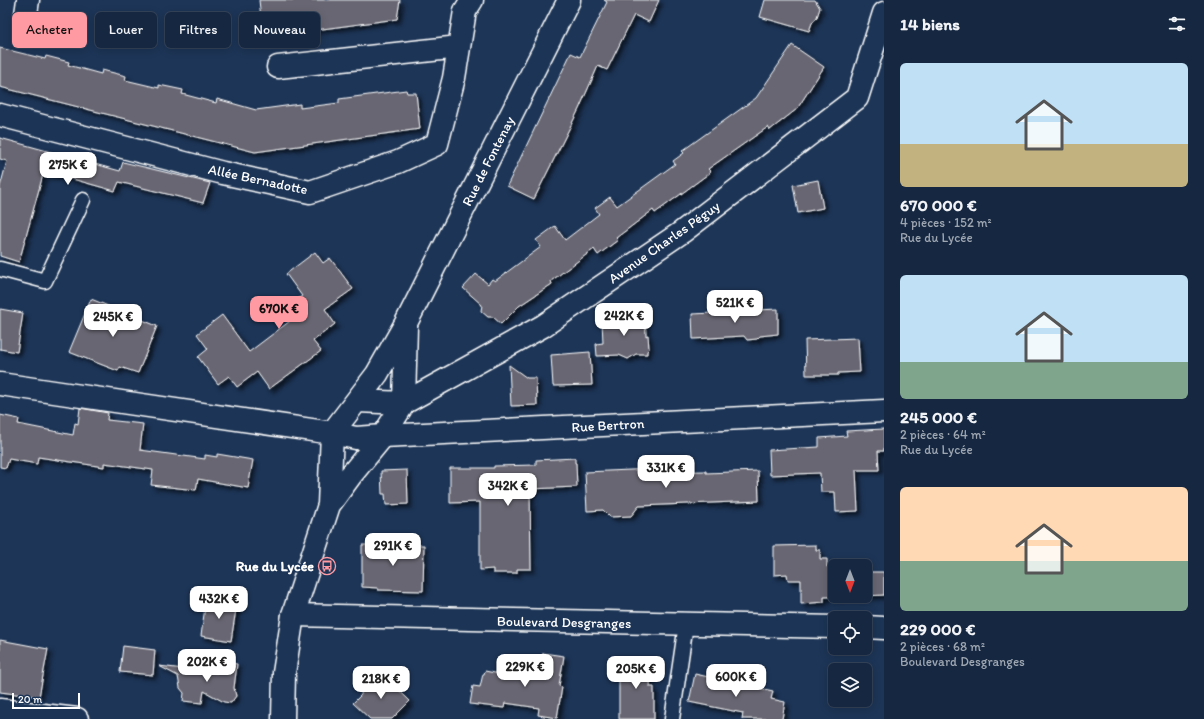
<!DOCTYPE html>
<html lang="fr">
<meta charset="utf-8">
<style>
body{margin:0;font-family:Itim,sans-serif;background:#23344c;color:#f1f3f6;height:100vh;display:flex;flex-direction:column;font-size:15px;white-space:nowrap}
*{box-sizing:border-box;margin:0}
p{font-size:13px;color:#9ea6b1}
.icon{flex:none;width:22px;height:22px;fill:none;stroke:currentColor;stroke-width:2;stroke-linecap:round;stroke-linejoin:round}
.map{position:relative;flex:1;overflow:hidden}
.sheet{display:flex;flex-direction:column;background:#162841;width:320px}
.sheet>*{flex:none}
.guide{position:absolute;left:12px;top:12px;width:380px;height:36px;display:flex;gap:8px}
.needle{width:26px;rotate:180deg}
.controls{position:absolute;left:828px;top:559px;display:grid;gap:8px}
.controls a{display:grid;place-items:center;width:44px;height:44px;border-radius:6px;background:#162841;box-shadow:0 2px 10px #0003,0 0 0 1px #35445a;font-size:20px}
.scale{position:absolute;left:12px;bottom:10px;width:68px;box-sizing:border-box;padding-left:4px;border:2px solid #fff;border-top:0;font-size:11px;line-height:14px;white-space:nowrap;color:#fff;-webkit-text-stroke:3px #1d3557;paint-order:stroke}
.price{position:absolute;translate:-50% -34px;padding:0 9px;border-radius:8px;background:#fff;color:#222;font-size:13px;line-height:26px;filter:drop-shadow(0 1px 2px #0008)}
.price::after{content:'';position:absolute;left:50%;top:24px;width:12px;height:9px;margin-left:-6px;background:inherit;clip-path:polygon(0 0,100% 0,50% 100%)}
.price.selected{background:#ff9aa2;color:#111}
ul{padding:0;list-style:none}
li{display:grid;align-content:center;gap:8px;height:212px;padding:0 16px}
li span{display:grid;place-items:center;height:124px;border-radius:6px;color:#555}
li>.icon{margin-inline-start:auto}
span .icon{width:72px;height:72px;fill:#fffc;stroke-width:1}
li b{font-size:17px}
h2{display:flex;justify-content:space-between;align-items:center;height:48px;padding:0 16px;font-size:17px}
.pill{padding:0 14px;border-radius:6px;background:#162841;box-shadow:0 2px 10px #0003,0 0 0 1px #35445a;font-size:14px;line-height:36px}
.pill.selected{background:#ff9aa2;color:#111}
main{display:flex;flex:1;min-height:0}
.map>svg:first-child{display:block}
.building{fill:#686672;stroke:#fff;filter:url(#shadow)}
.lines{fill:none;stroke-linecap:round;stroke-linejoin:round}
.service-casing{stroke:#fff;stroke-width:17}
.minor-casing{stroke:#fff;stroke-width:25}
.secondary-casing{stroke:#fff;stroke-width:25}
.service{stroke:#1d3557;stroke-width:14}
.minor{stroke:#1d3557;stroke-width:22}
.secondary{stroke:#1d3557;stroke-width:22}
.labels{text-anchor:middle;stroke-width:3;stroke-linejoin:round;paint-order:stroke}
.street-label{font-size:14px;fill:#fff;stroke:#1d3557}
.poi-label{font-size:14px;font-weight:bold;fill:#fff;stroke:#1d3557;text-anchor:end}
</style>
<main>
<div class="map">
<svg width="884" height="719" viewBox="0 0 884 719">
<defs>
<filter id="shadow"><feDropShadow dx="3.5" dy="3.5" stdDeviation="2" flood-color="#0009"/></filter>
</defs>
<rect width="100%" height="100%" fill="#1d3557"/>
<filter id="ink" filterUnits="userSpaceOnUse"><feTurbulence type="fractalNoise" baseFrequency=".025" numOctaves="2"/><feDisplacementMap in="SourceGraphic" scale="8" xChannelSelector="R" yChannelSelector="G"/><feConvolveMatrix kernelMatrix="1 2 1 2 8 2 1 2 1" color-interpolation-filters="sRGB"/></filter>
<g filter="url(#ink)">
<!-- building -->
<path class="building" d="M259,0H400L397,19L263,37Z
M604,0H659L649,22L634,15L607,70L598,66L579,109L534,199L507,186L571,53L580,57L607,2Z
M765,0H815L820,8L817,17L812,23L809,31L760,17Z
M792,45L824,67L797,109L770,130L768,127L708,169L711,172L655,213L653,210L616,238L618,240L598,255L594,249L551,281L552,284L519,306L501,324L493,317H488L481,311L482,305L463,288L476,274L488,284L492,279L495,281L541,247L536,240L555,226L565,240L599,214L595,208L610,197L617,206L675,164L673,161L684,153L682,151L756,98Z
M0,48L45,59L46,56L69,62L68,65L101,74L102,70L126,76L125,80L159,88V85L183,90L182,94L216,103L217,99L256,110L300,104V108L339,103V99L406,90L407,93H416L420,129L255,152L0,87Z
M0,138L120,171L123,162L210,183L203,203L119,182L115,191L44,171L19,262L0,256V187L7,161L0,159Z
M818,180L823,208L798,213L793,185Z
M315,252L323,263L330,258L353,289L325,309L335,324L313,341L321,351L269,389L257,372L237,387L229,376L218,384L198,357L208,349L197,334L222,315L249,352L290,321L282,310L302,296L286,274Z
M91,299L157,326L138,373L120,367L118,371L69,352Z
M737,308V311L778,309V334L760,336L757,339L747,340L744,336L693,339L692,314L713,313V309Z
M0,309L23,313L17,352L0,349Z
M645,315L646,336L648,335L649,349L647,351V354H636L628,359L619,355L597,356L596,344L603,343L602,320Z
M858,338L860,372L838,373V375H806L805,340Z
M590,352L592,385L553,386L551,355Z
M509,365L527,378H536L537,405L511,406Z
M80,408L108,413L107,420L143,424L140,450L205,459V455L217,457V454L253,460L248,488L198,479L196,490L151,485L153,470L104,463V467L38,457L37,464L9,459L6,468L0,467V415L19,419L18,424L73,435L75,423L78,424Z
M884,429V451H878L879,470H856L858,511L836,512L835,492H821L820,473L770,475L769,450L819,447V438L847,436L846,431Z
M575,458V463H576L577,487L530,489L531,569H517V573H493V569L480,570V502L450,503V468H494V466L536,465V460Z
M654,469V472L706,471V473L758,471L759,501L639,506L631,516L610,517L603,510L587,511L585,472Z
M407,470L408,504L386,505L385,494H382L381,471Z
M362,545H424L423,591L378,590V588L362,587Z
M816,545V550H820V559H827V567L835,566V596H864L824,597V602L801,604V580H788L787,574L774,575V546Z
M865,572H883L884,573V595L865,596Z
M211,600L237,603L231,641L201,636L205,607L210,608Z
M0,640L48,649L39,697L0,692Z
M123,646L155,650L153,675L120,672Z
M543,653L564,656L559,686L562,687L557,718L538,715L539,708L505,703L504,708L470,704L473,686L480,687L483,674H484L485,671L529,680L534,657L542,658Z
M619,659L651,660L650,687H654V719H619Z
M218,661L237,664L234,688L236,696L231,703L224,702L204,691L202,703L183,701L184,693L180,688L178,676L159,666L217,673Z
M382,674L410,701L392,719H370L353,703L361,695L362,684L374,681Z
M695,674L773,691L771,699L785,702L782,719H742L743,713L689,702Z"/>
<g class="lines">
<!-- service casing -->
<g class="service-casing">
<path id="service" d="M0,269L45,281L83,200
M672,719L686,624"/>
</g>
<!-- minor casing -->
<g class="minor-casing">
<path id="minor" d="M26,14L28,0
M278,67L459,47
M0,115L223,173L310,192L398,162L437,144L454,78L465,11L472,0
M0,384L332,433
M404,403L543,326L682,232L857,98L884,13
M383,436L884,411
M293,615L835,627
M865,627L884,628
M0,710L77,719"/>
</g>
<!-- secondary casing -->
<g class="secondary-casing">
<path id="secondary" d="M357,401L404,403
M404,403L406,326
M332,433L377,374L406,323L569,0
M332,433L356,438L383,436
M329,505L351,475L383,436L404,403
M283,719L284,673L293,615L329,505L332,433"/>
</g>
<!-- service -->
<use href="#service" class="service"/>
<!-- minor -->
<use href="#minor" class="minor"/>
<!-- secondary -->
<use href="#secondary" class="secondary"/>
</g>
</g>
<!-- icons -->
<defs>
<g id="bus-ring" transform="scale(0.9)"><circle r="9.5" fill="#1d3557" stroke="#ff9aa2" stroke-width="1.5"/><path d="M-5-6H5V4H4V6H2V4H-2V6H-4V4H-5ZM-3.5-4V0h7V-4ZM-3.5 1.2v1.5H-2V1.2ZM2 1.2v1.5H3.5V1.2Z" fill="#ff9aa2"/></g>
</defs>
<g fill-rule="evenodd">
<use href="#bus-ring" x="327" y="566"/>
</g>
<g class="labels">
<!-- street labels -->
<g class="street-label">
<text transform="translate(488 161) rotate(-63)" y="5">Rue de Fontenay</text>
<text transform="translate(258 179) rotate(12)" y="5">Allée Bernadotte</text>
<text transform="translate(664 242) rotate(-35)" y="5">Avenue Charles Péguy</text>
<text transform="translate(608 425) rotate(-3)" y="5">Rue Bertron</text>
<text transform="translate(564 622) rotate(1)" y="5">Boulevard Desgranges</text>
</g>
<!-- poi labels -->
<g class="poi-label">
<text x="314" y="571">Rue du Lycée</text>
</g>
</g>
</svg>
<div class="controls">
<a><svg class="needle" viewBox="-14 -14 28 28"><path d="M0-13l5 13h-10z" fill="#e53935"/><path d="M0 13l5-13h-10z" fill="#9ea6b1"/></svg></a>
<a><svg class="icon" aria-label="locate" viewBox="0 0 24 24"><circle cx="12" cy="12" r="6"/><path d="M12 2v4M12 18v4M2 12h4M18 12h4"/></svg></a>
<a><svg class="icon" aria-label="layers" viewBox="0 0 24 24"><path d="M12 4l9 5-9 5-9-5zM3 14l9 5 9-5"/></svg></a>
</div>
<div class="scale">20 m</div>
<b class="price" style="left:68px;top:186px">275K €</b>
<b class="price" style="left:735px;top:324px">521K €</b>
<b class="price selected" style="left:279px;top:330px">670K €</b>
<b class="price" style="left:624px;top:337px">242K €</b>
<b class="price" style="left:113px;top:338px">245K €</b>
<b class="price" style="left:666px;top:489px">331K €</b>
<b class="price" style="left:508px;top:507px">342K €</b>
<b class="price" style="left:393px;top:567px">291K €</b>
<b class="price" style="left:219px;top:620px">432K €</b>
<b class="price" style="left:207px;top:683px">202K €</b>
<b class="price" style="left:525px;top:688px">229K €</b>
<b class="price" style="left:636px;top:690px">205K €</b>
<b class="price" style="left:736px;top:698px">600K €</b>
<b class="price" style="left:381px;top:700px">218K €</b>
<div class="guide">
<a class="pill selected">Acheter</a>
<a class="pill">Louer</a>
<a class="pill">Filtres</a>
<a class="pill">Nouveau</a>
</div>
</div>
<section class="sheet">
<h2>14 biens<svg class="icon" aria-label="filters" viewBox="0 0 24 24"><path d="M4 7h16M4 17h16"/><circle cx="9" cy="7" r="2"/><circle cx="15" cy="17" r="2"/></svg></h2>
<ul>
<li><span style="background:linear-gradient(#bfe0f5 65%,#c2b280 0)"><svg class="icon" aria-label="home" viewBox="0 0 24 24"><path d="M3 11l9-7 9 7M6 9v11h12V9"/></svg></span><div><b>670 000 €</b><p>4 pièces · 152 m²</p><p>Rue du Lycée</p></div></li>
<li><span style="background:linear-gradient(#bfe0f5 70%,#7fa58c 0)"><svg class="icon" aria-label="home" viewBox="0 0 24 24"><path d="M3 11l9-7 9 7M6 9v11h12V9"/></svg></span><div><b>245 000 €</b><p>2 pièces · 64 m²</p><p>Rue du Lycée</p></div></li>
<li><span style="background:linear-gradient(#ffd9b3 60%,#7fa58c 0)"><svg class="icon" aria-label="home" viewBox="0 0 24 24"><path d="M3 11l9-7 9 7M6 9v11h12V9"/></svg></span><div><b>229 000 €</b><p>2 pièces · 68 m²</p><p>Boulevard Desgranges</p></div></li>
</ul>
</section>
</main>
